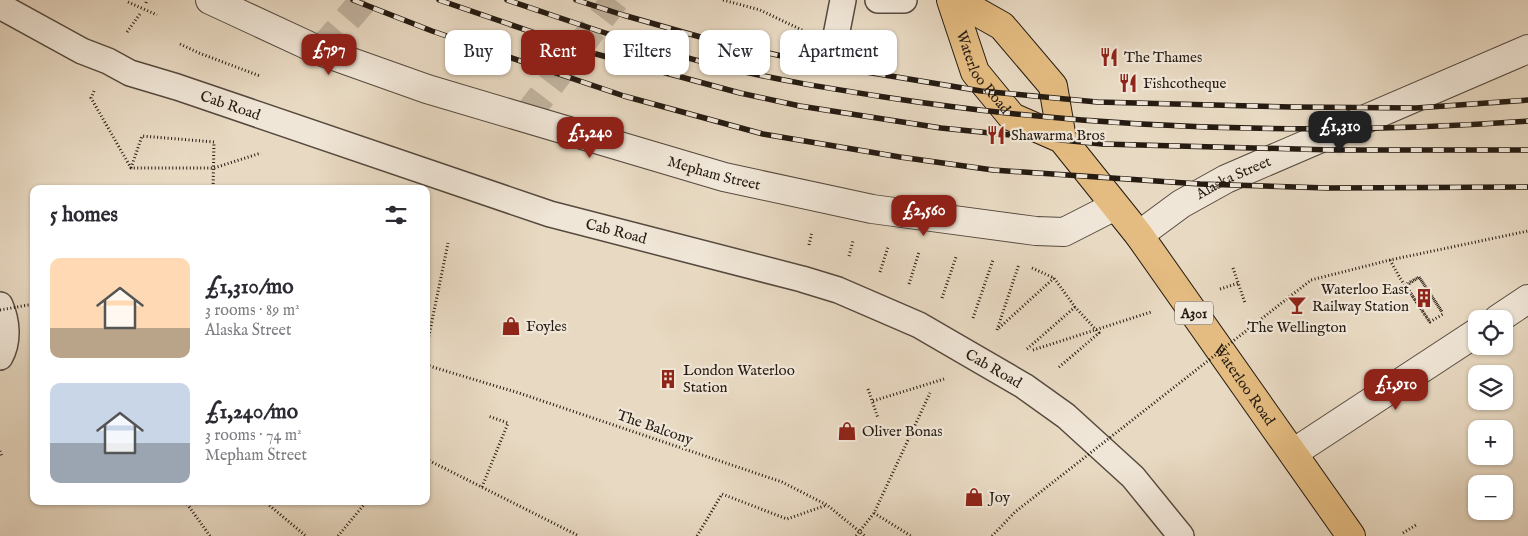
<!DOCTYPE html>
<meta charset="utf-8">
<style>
body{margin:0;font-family:"IM FELL English",serif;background:#f7f7f7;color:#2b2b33;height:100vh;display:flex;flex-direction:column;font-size:19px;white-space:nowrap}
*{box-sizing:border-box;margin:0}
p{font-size:16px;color:#7c7c81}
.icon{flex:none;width:28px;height:28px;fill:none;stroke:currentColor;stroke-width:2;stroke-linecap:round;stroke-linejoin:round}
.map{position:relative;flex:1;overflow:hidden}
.panel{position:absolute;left:30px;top:185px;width:400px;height:320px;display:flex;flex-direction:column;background:#fff;border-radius:10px;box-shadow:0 1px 4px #0004}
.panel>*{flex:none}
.top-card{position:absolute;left:445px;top:30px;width:475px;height:45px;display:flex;gap:10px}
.controls{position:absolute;left:1468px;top:310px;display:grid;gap:10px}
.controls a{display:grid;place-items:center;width:45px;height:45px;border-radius:10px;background:#fff;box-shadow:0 1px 4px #0004;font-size:25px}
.price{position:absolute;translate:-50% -42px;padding:0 11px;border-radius:10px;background:#8f2418;color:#fff;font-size:16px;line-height:32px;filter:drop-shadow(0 1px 2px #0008)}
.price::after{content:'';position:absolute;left:50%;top:30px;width:15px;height:11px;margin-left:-8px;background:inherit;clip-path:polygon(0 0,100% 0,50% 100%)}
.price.on{background:#222;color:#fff}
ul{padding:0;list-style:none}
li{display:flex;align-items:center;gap:15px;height:125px;padding:0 20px}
li span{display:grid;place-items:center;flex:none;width:140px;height:100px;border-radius:10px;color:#555}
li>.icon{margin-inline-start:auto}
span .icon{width:60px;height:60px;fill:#fffc;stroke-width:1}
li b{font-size:21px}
h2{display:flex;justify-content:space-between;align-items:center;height:60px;padding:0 20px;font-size:21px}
.pill{padding:0 18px;border-radius:10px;background:#fff;box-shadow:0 1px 4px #0004;font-size:18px;line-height:45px}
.pill.on{background:#8f2418;color:#fff}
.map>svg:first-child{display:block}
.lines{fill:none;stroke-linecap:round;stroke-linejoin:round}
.pedestrian-tunnel{stroke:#c1b39f;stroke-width:28;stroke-dasharray:28 14;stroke-linecap:butt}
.service-casing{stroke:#564a3e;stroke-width:28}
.minor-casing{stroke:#564a3e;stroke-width:30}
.primary-casing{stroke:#251b12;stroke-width:30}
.path{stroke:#251b12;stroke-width:3;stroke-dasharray:1 2.5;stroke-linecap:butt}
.service{stroke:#f0e6d7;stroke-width:25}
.minor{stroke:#f0e6d7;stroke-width:28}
.primary{stroke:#e4bc81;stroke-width:28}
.rail-casing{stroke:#251b12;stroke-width:5.5}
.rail{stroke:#f0e6d7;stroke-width:4;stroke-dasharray:11;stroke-linecap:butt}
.path-bridge{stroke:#251b12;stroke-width:3;stroke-dasharray:1 2.5;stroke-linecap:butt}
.labels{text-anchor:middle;stroke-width:4.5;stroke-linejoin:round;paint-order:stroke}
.shield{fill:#f0e6d7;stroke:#62584d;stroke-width:1}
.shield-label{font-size:14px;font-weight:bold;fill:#251b12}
.poi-label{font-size:15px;fill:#251b12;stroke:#f0e6d7;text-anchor:start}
.street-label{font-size:15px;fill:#251b12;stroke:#f0e6d7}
</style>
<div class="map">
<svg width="1528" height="536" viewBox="0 0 1528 536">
<rect width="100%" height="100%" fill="#e8d9c2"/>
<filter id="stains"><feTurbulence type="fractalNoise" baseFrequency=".004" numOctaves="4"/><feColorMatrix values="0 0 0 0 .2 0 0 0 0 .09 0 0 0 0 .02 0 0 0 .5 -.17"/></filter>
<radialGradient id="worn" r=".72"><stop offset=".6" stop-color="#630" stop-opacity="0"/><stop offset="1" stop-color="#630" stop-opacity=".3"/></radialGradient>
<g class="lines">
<!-- pedestrian-tunnel -->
<path class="pedestrian-tunnel" d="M320,51L364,0
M525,118L615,0"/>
<!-- service casing -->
<g class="service-casing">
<g id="service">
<path d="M878,0H904"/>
<path id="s1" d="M0,6L82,51L108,61L130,73L177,87L550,214L802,279L838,290L919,325L1024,386L1066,416L1133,477L1181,536"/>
<path d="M833,51L843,0"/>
<path d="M0,305C7,321 9,341 0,357"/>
</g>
</g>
<!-- minor casing -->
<g class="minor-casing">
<g id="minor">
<path id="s2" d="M210,0L320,51L427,89L724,177L872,209L1036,231L1064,232L1115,206"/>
<path id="s3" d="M1139,235L1181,204L1226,179L1528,49"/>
<path d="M1498,319L1528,299"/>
<path d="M1293,453L1476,333"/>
</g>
</g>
<!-- primary casing -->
<g class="primary-casing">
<g id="primary">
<path id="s4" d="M951,0L975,72L1012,117L1062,139L1139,235L1351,536"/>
<path d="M956,0L1002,26L1053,86L1062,139"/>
</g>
</g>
<!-- path -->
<path class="path" d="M723,0L760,10L802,30
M128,2L157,15
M146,3L147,0
M127,32L140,14
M180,44L199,53L260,76
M94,91L91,98L131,168H214L261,153
M131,168L142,136L214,142L213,189
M809,245L812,232
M849,256L853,241
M1032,268L1054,278L1075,307L1099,333L1058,368
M1233,268L1245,303
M880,272L888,247
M909,284L919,252
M1220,289L1239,283
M942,298L956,257
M973,318L993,260
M1429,321L1406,286L1419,277L1443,313
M1429,321L1405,285L1419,277L1442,312
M999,328L1054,278
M997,330L1019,264
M1027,349L1075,307
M426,350L448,243
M1033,350L1151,312
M868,389L878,418
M873,401L944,379
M0,451L2,456
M426,459L579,536
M482,487L508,423L488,416
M185,501L210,536
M264,501L306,536
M874,513L911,536
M1403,533L1416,525
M338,536L367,501
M697,536L722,494L787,519L827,505
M856,536L874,513L930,393"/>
<!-- service -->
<use href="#service" class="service"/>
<!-- minor -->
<use href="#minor" class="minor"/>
<!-- primary -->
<use href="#primary" class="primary"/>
<!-- rail casing -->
<g class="rail-casing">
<path id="rail" d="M353,0L432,31L624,96L763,134L900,157L993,170L1200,184L1328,188L1528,187
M439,0L596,54L740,93L800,106L941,128L1102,144L1333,150H1528
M507,0C576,23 645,48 715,65C771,79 827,88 884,97C1097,130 1314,136 1528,121
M576,0L623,15L718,42L818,64L981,91L1097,102L1292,107L1416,108L1528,100"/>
</g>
<!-- rail -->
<use href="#rail" class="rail"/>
<!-- path-bridge -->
<path class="path-bridge" d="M1390,260L1400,278L1430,322L1443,314
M0,310L34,304
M426,365L519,393L782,482L827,505L865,536
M992,536L1015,512L1311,280L1390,260L1528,231"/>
</g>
<!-- icons -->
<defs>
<g id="restaurant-bare" transform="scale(1.5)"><path d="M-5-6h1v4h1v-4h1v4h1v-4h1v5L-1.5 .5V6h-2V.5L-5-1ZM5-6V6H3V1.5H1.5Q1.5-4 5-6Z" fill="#8f2418" stroke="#f0e6d7" stroke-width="2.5" paint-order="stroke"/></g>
<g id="building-bare" transform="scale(1.5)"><path d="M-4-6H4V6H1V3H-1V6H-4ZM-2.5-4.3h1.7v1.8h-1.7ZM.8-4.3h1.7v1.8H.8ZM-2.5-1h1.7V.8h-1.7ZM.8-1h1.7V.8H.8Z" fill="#8f2418" stroke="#f0e6d7" stroke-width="2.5" paint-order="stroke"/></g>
<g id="bar-bare" transform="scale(1.5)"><path d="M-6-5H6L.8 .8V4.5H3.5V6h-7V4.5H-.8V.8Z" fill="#8f2418" stroke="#f0e6d7" stroke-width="2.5" paint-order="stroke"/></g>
<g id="shop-bare" transform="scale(1.5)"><path d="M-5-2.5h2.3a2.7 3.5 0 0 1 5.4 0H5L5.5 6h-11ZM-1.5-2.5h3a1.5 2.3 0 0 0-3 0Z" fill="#8f2418" stroke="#f0e6d7" stroke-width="2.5" paint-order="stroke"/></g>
</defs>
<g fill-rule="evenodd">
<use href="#restaurant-bare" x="1109" y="57"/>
<use href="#restaurant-bare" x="1128" y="83"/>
<use href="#restaurant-bare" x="996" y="135"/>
<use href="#building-bare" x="1424" y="298"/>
<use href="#bar-bare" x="1297" y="305"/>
<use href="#shop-bare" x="511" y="326"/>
<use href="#building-bare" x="668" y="379"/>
<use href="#shop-bare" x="847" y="431"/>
<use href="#shop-bare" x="974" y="497"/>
</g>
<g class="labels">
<!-- shield labels -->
<rect class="shield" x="1175" y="301.5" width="38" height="23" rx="4"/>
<g class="shield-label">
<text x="1194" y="318">A301</text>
</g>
<!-- poi labels -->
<g class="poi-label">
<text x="1124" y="62">The Thames</text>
<text x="1143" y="88">Fishcotheque</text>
<text x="1011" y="140">Shawarma Bros</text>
<text x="1409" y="294" text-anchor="end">Waterloo East<tspan x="1409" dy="17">Railway Station</tspan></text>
<text x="526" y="331">Foyles</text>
<text x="1297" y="332" text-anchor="middle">The Wellington</text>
<text x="683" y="375">London Waterloo<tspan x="683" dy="17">Station</tspan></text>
<text x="862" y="436">Oliver Bonas</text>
<text x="989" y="502">Joy</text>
</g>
<!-- street labels -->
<g class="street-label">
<text dy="5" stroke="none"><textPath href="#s4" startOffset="80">Waterloo Road</textPath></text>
<text dy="5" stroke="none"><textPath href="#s1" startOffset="252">Cab Road</textPath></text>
<text dy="5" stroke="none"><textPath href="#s2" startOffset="534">Mepham Street</textPath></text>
<text dy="5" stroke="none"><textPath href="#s3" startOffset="111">Alaska Street</textPath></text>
<text dy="5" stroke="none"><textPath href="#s1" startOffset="658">Cab Road</textPath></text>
<text dy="5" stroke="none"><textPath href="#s1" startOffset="1062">Cab Road</textPath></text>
<text dy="5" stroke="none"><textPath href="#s4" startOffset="495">Waterloo Road</textPath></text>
<text transform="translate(655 427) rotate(19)" y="5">The Balcony</text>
</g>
</g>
<rect width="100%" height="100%" filter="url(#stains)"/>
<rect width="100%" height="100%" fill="url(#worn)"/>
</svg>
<div class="controls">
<a><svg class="icon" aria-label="locate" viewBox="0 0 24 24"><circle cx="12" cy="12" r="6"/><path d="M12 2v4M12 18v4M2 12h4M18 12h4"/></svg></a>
<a><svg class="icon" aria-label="layers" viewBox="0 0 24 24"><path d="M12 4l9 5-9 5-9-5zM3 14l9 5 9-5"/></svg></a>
<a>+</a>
<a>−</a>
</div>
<b class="price" style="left:329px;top:76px">£797</b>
<b class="price on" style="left:1340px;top:153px">£1,310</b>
<b class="price" style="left:590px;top:159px">£1,240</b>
<b class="price" style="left:924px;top:237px">£2,560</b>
<b class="price" style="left:1396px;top:411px">£1,910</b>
<div class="top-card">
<a class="pill">Buy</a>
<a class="pill on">Rent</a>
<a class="pill">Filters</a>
<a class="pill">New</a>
<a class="pill">Apartment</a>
</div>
<section class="panel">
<h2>5 homes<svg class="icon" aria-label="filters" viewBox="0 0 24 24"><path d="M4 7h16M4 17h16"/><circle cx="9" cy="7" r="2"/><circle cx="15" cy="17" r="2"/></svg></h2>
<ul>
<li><span style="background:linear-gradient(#ffd9b3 70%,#b9a48a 0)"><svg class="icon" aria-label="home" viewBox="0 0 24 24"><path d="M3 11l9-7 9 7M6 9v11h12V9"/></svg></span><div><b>£1,310/mo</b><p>3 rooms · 89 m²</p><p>Alaska Street</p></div></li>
<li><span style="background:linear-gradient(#c9d6e8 60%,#9aa5b1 0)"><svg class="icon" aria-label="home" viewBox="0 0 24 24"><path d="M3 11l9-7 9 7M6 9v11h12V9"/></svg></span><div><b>£1,240/mo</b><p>3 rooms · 74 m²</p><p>Mepham Street</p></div></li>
</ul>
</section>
</div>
